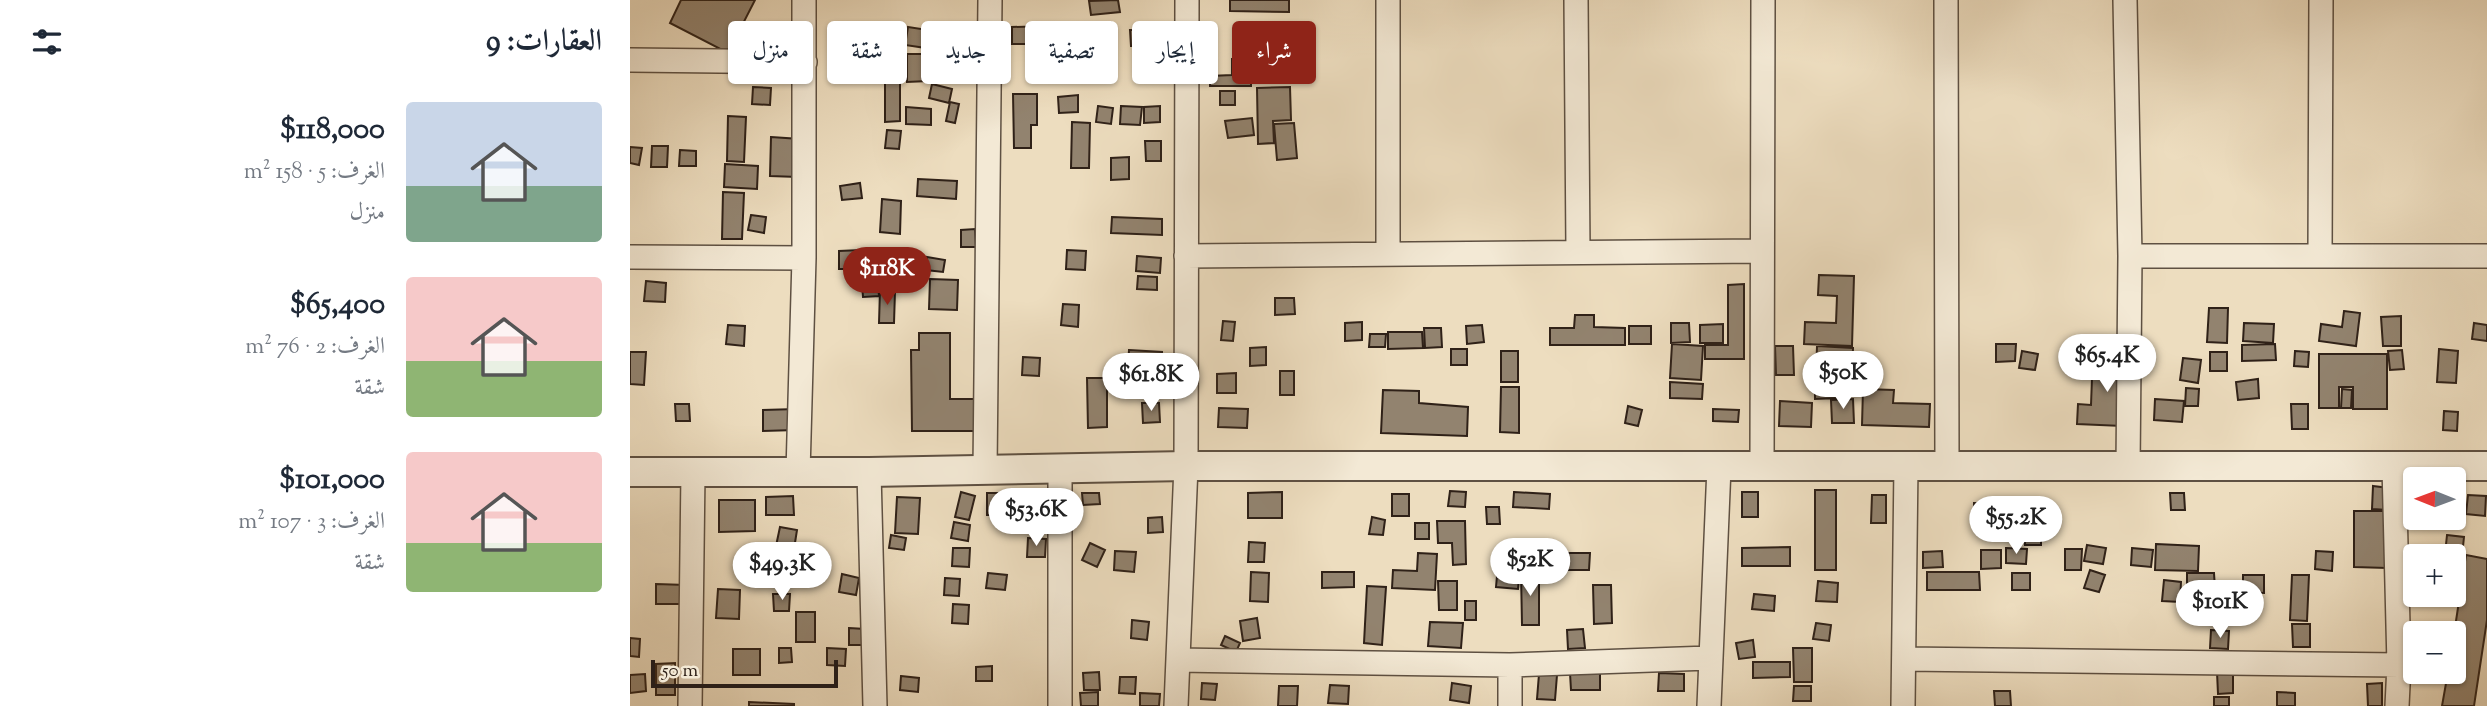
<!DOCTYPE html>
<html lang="ar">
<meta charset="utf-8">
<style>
body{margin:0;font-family:"Sorts Mill Goudy",Amiri,serif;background:#f6f6f7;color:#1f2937;direction:rtl;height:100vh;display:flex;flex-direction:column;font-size:26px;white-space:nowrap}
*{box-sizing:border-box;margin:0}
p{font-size:23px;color:#747a83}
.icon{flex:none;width:38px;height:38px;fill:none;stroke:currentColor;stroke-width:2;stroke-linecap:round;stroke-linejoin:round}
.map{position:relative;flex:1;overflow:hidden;direction:ltr}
.drawer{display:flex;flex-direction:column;background:#fff;width:630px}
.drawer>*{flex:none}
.top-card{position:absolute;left:21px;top:21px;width:665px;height:63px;direction:rtl;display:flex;gap:14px}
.needle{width:46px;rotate:271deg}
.controls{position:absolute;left:1773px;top:467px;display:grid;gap:14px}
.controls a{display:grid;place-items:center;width:63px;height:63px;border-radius:7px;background:#fff;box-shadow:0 2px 5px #0004;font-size:35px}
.scale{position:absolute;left:21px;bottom:18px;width:187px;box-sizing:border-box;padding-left:7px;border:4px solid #2f2118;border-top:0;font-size:19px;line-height:24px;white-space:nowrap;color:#2f2118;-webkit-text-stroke:5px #f3e9d5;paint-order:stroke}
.price{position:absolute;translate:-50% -60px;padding:0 16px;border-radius:24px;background:#fff;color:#222;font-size:23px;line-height:46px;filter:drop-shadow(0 2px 4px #0008)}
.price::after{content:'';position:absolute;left:50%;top:42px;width:21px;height:16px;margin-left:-10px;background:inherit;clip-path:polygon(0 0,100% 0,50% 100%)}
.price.selected{background:#8f2418;color:#fff}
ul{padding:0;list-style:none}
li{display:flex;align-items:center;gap:21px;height:175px;padding:0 28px}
li span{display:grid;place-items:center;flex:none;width:196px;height:140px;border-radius:7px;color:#555}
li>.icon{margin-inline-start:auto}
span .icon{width:84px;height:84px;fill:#fffc;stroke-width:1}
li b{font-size:30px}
h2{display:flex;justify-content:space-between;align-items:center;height:84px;padding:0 28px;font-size:30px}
.tag{padding:0 24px;border-radius:7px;background:#fff;box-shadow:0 2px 5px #0004;font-size:24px;line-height:63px}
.tag.selected{background:#8f2418;color:#fff}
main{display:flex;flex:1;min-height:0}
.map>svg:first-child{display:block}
.building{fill:#92836f;stroke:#2f2118;stroke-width:2}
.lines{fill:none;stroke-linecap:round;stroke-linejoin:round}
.minor-casing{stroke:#5e5042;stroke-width:26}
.tertiary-casing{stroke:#5e5042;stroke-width:32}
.minor{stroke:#f3e9d5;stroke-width:23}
.tertiary{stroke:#f3e9d5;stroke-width:28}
</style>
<main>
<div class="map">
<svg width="1857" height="706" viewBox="0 0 1857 706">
<rect width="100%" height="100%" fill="#edddbf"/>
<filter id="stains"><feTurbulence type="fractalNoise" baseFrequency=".00286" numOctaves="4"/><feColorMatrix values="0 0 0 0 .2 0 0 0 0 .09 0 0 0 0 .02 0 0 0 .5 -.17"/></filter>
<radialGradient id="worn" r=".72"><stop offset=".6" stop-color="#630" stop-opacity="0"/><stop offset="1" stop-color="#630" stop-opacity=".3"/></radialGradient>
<!-- building -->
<path class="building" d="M51,0H125L98,53L40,23Z
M488,0L490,12L461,15L459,1Z
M600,0H659V12L600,11Z
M481,22L482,45H466L465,23Z
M253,26H270V121L255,122V69L241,70V52H253Z
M330,26L331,43L315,44L314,27Z
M417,26V44H382V27Z
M278,27L298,30L296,48L275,45Z
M500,30H519L520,46H501Z
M220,34L239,35L238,53L219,52Z
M465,47L482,48L481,66L464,65Z
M460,52L461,81L443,82V70H426V53Z
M329,53L344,54L343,68H328Z
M277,54H297L298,81L277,82Z
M602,59H621V86H580V76L602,75Z
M628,61L649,62L648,83L626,82Z
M302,84L322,89L319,103L299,98Z
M123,87L141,88L140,105L122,104Z
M660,87L661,120L643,121L644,143L628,144L627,88Z
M590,91H605V105H590Z
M383,94H407V125H401V148H384Z
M448,95V112L429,113L428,97Z
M320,102L329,104L325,123L316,121Z
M468,106L483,108L481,124L466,122Z
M491,106L512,107L510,125L490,124Z
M530,106V122L514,123V107Z
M276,107L301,109V125L276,124Z
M98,116L116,117L114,162L97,161Z
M622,118L624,135L598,138L595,121Z
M442,122L460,123L459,168H441Z
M664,123L667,158L647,160L644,124Z
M257,130L271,131L269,149L255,148Z
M141,137L170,139L168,177L140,176Z
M515,141H531V161H516Z
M22,146H38L37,167H21Z
M0,147L12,148L9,165L0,163Z
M50,150L66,151V166H49Z
M499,157V179L481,180V158Z
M95,164L128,166L127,189L94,187Z
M288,179L327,181L326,199L287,196Z
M230,183L232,198L212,200L210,186Z
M93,192L114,193L112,239H92Z
M252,199L271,201L270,234L250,232Z
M121,215L136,217L134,233L118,230Z
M482,217L532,219V235L481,233Z
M345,229L346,247H331V230Z
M231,250V269H209V251Z
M437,250L456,251L455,270L436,269Z
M276,253L292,255L291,271L274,269Z
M507,256L531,258L530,273L506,271Z
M297,257L315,260L313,272L296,270Z
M1189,275L1224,276L1222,346L1174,344L1175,322L1206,323L1207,296L1188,295Z
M508,276L527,277V290L507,289Z
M300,279L328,280L327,310L299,309Z
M16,281L36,283L35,302L14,301Z
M232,283H248L249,296L233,297Z
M1114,284V359H1075V345H1098V285Z
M250,290L265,291L264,323H249Z
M645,298H664L665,314L645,315Z
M433,304L449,305L448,327L431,325Z
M1579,308H1598L1597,343L1577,342Z
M1714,311L1730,313L1726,346L1689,341L1691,324L1712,327Z
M945,315H964V327L995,328V345H920V328H944Z
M1771,316V346H1753L1751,317Z
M593,321L605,322L603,341L591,340Z
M732,322V340L715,341V323Z
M1041,323H1059L1060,342L1041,343Z
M1614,323L1644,324L1643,343L1613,341Z
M1844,323L1857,325V341L1842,339Z
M1093,324V343H1070V325Z
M98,325L115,326L114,346L96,344Z
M852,325L854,342L837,344L836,326Z
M999,326H1021V344H999Z
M794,328H811L812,347L795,348Z
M758,332H792L793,348L758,349Z
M289,333H320V399H356V431H282L281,350H289Z
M740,334H756L755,347H739Z
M1042,344L1073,346L1071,380L1040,378Z
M1366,344H1386L1385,361L1366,362Z
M1645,344L1646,360L1612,361V345Z
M1145,346H1163L1164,375H1146Z
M1187,346L1223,348L1222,380L1186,378Z
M1477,346H1495L1492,426L1447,424L1448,404L1461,405L1462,378H1477Z
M636,347V365L620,366V348Z
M821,349H837V365H821Z
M1452,349L1469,352L1465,371L1449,368Z
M1809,349L1828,351L1826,383L1807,382Z
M499,350L532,352L531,383L513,382L514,368L498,367Z
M1772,350L1774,369L1760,370L1758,351Z
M871,351H888V382H871Z
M1392,351L1408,354L1405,370L1389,368Z
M1665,351L1679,352L1678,367L1664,366Z
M0,352H16L14,385L0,384Z
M1580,352H1597V371H1580Z
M1689,354H1757V409H1723V387H1709V408H1689Z
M393,357L410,358L409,376L392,375Z
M1553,358L1571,360L1568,383L1550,380Z
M650,371H664V395H650Z
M606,373V393H587V374Z
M457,378H477V427L458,428Z
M1628,379L1629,398L1608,400L1606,382Z
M1185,381H1207V398L1185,399Z
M1040,382L1073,384L1072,399L1040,398Z
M871,387H889V433L870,432Z
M1556,388L1569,389L1568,406H1555Z
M1233,389L1264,390L1263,403L1300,404L1299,427L1232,425Z
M1712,389L1722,390L1721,408H1711Z
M753,390L789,391V403L838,407L837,436L751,433Z
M1223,399L1224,423H1202L1201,400Z
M1525,399L1554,401L1552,422L1524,420Z
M1150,401L1182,403L1181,427L1149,426Z
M512,403H529L530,422L513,423Z
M45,404H59L60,421H46Z
M1661,404H1678V429H1662Z
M998,406L1012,410L1008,426L995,423Z
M589,408L618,409L617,428L588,427Z
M166,409V430L133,431V410Z
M1083,409L1109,410L1108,422L1083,421Z
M1814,411L1828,412L1827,431L1813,430Z
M1743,486L1759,488L1758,510L1742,509Z
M1185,490H1206V570H1185Z
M820,491L836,492L835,507L818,506Z
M331,492L345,496L339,520L325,517Z
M652,492V518H618V493Z
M884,492L920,494L919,509L883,507Z
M1112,492H1128V517H1112Z
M357,493H424V515H357Z
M452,493H469L470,504L453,505Z
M1540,493H1554L1555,510H1541Z
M762,494H779V516H762Z
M1242,495H1256V523H1241Z
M1838,495L1856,496L1855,516L1836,514Z
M163,496L164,515H136V497Z
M267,497L290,498L288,534L265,533Z
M89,500H125V531L89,532Z
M1344,503H1363L1364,520L1344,521Z
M856,507H869L870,524H857Z
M1724,511H1758L1757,568L1724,567Z
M532,517L533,532L518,533V518Z
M742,517L755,520L753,535L739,534Z
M807,521H835L836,564L823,565L822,543H808Z
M324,522L340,525L338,541L321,538Z
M785,523H799V539H785Z
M150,527L167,530L164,549L146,546Z
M1394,527H1411V545H1395Z
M261,535L276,538L274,550L259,548Z
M1817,535L1834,537L1832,556L1815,554Z
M398,538L416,539L415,557H397Z
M619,542L635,543L634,562H618Z
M460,543L475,550L467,567L452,560Z
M1526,544L1569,546L1568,571L1525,570Z
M1457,545L1476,548L1473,564L1454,561Z
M1160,547V566H1112V548Z
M323,548H340L339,567L322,566Z
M1376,548L1397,549L1396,564L1376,563Z
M1502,548L1523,550L1521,567L1501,565Z
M1435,549H1452L1451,570H1435Z
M1351,550H1371V568L1351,569Z
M485,551L506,552L504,572L484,570Z
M1312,551L1313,567L1293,568V552Z
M1686,551L1703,552L1702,571L1685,569Z
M788,553L807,554L805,590L762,588L763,570L787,571Z
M936,553H960L959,570H936Z
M1836,555L1857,559V620L1844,706H1812L1818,672H1824V634Z
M868,565L890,567L888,589L866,587Z
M1460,570L1475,575L1469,592L1454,588Z
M621,572L639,573L638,602L620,601Z
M692,572H724V587L692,588Z
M891,572H909V625H892Z
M1297,572H1349L1350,590H1297Z
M358,573L377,575L375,590L356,588Z
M1382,573H1400V590H1382Z
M1557,573H1584L1585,589H1557Z
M212,574L229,578L226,595L209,592Z
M1613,575H1634V593L1613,592Z
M1662,575H1679L1677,621L1660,620Z
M315,578L330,579L329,596L314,595Z
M1534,580L1551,582L1550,602L1532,601Z
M808,581H827V610H809Z
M1188,581L1208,583L1207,602L1186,601Z
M26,584L56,585V604H26Z
M963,585H981L982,623L964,624Z
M737,586L756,587L752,645L734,643Z
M88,589L110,590L109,619L86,618Z
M143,594H160L159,611H144Z
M1124,594L1145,596L1144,611L1122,609Z
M835,601H846V620H835Z
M323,604L339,605L338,624L322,623Z
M166,612H185V642H166Z
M627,618L630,638L613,641L610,621Z
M502,620L519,622L517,640L501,638Z
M800,622L833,623L831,648L798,646Z
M1186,623L1201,625L1199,641L1183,639Z
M1662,624H1680V647H1663Z
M219,628L235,629V645H219Z
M953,629L955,648L938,649L937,630Z
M1581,630L1599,631L1598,649L1580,648Z
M595,636L610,643L606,652L591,645Z
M0,638L10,639L9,657L0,656Z
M1123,640L1125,657L1109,659L1106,643Z
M149,648H161L162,662L149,663Z
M197,648L216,649L215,666L197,665Z
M1163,648H1182V682H1164Z
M103,649H130V675H103Z
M1123,662H1160V677L1123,678Z
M45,663V695H26V664Z
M362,666V681H346V667Z
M1603,671V693L1588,694L1587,672Z
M469,672L470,690H454L453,673Z
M940,673H970V690H941Z
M1029,673L1054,674V691H1028Z
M15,674L16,691L0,693V675Z
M909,674L927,675L925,700L907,699Z
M271,676L289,678L288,692L270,690Z
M490,677H506L505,694L489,693Z
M572,683L587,684L585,700L571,699Z
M822,683L841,686L839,703L820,700Z
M1752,683V706H1738L1737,684Z
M700,685L719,686L718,704L698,703Z
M649,686H668L667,706H648Z
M1164,686H1181V701H1163Z
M1364,691H1380L1381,706H1365Z
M468,692V706H451L450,693Z
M1647,692L1665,693V706H1647Z
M510,693L530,694L529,706H510Z
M1584,697H1599V706H1584Z
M119,702L164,704V706H119Z"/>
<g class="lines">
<!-- minor casing -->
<g class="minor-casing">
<path id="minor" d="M758,0V253
M946,0L948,251
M1316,0L1317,465
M1495,0L1500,256L1498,467
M0,60L175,62
M1690,255L1691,0
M556,256L1132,251
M1500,256H1857
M0,257L174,258
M1764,466L1769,665L1767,706
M1132,467L1133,0
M355,470L360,0
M168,472L174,258V0
M239,472L245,706
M1274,659L1769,665
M548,660L880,665L1079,658
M60,706L63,473
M430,706V468
M546,706L556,466L557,0
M880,706V665
M1079,706L1089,467
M1273,706L1276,465"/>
</g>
<!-- tertiary casing -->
<g class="tertiary-casing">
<path id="tertiary" d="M0,472H239L556,466H1857"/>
</g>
<!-- minor -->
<use href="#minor" class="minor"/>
<!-- tertiary -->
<use href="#tertiary" class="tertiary"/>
</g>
<rect width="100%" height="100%" filter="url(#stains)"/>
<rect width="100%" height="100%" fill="url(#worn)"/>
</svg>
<div class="controls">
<a><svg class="needle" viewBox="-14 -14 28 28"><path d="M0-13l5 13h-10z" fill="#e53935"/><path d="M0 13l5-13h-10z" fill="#747a83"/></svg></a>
<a>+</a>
<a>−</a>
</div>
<div class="scale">50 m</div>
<b class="price selected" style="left:257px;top:307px">$118K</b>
<b class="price" style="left:1477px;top:394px">$65.4K</b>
<b class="price" style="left:1213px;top:411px">$50K</b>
<b class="price" style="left:521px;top:413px">$61.8K</b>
<b class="price" style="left:406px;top:548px">$53.6K</b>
<b class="price" style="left:1386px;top:556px">$55.2K</b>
<b class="price" style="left:900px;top:598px">$52K</b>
<b class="price" style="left:152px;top:602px">$49.3K</b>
<b class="price" style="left:1590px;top:640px">$101K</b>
<div class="top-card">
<a class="tag selected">شراء</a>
<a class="tag">إيجار</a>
<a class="tag">تصفية</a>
<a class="tag">جديد</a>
<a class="tag">شقة</a>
<a class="tag">منزل</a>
</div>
</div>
<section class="drawer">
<h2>العقارات: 9<svg class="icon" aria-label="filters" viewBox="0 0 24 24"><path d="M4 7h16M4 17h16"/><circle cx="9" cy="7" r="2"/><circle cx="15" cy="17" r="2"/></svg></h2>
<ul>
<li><span style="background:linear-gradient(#c9d6e8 60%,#7fa58c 0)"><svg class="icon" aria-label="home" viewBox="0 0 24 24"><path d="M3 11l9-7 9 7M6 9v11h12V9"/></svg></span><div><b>$118,000</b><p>الغرف: 5 · 158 m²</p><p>منزل</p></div></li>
<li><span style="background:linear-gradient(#f6c9c9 60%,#8fb573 0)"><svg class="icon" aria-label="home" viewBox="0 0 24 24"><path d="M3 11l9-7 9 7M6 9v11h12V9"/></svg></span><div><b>$65,400</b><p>الغرف: 2 · 76 m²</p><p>شقة</p></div></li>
<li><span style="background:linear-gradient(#f6c9c9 65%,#8fb573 0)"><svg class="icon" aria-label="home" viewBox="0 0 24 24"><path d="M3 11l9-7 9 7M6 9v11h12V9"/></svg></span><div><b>$101,000</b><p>الغرف: 3 · 107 m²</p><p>شقة</p></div></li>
</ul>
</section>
</main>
